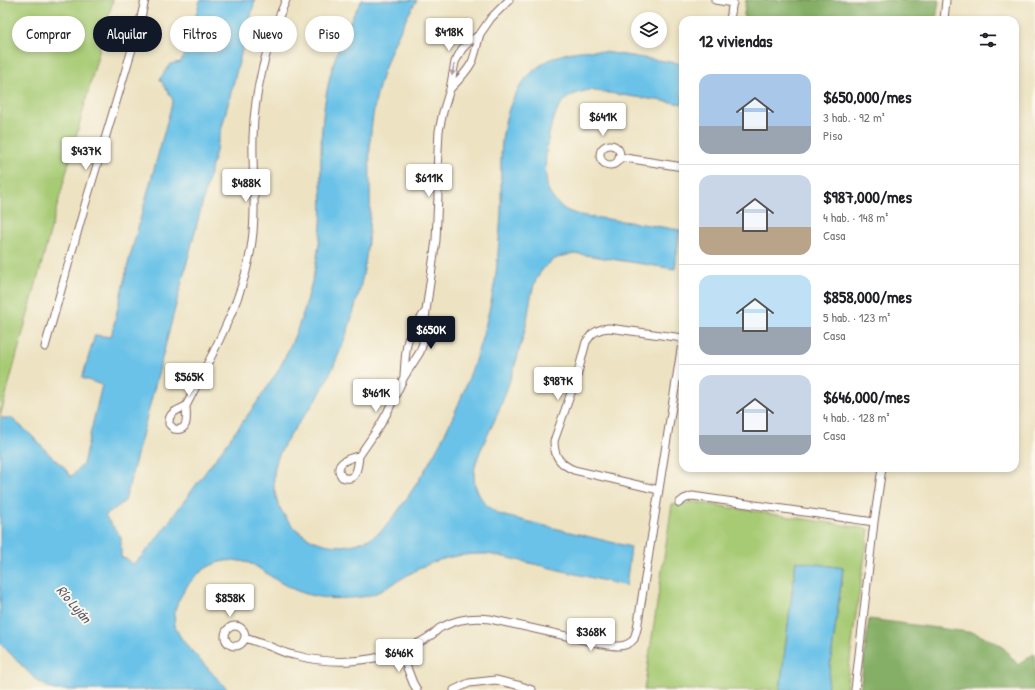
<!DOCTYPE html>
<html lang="es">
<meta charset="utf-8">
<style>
body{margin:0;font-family:"Patrick Hand",sans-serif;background:#f6f6f6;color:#202124;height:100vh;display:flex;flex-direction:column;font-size:15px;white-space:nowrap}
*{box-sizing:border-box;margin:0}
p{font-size:13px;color:#757577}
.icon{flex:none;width:22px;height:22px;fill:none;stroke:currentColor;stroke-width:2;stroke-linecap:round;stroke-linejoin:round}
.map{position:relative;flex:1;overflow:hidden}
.sheet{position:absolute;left:679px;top:16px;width:340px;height:456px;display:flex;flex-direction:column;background:#fff;border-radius:12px;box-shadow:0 2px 6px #0003}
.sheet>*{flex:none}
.guide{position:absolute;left:12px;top:16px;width:380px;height:36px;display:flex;gap:8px}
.buttons{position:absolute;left:631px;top:12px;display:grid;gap:8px}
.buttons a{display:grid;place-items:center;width:36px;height:36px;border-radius:50%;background:#fff;box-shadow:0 2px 6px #0003;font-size:20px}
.price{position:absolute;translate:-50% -34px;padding:0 9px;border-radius:4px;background:#fff;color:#222;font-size:13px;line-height:26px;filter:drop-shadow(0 1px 2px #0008)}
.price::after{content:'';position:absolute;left:50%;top:24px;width:12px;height:9px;margin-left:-6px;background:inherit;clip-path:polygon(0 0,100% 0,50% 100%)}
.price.active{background:#111827;color:#fff}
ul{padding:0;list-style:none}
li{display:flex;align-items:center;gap:12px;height:100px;padding:0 20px}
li+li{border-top:1px solid #e0e0e0}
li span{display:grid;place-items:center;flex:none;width:112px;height:80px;border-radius:12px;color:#555}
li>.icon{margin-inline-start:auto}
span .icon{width:48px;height:48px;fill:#fffc;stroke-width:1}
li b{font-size:17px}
h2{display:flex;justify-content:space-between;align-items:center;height:48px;padding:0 20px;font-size:17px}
.tag{padding:0 14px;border-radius:18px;background:#fff;box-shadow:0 2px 6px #0003;font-size:14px;line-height:36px}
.tag.active{background:#111827;color:#fff}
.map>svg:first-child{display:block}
.green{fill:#a7cb74;stroke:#787550}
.forest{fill:#85af66;stroke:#686748}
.water{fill:#6bc2e8;stroke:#5a708a}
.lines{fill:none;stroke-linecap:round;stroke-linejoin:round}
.street-casing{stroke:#836460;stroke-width:9}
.street{stroke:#fff;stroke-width:7}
.oneway{fill:#ae9aa0}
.labels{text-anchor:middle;stroke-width:4;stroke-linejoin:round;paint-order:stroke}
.water-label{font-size:14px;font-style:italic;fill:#56586d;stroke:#fbf7ec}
</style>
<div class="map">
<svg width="1035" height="690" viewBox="0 0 1035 690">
<rect width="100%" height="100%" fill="#fbf7ec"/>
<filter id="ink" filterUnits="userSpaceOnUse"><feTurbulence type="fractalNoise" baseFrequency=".025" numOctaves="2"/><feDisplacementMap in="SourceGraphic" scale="8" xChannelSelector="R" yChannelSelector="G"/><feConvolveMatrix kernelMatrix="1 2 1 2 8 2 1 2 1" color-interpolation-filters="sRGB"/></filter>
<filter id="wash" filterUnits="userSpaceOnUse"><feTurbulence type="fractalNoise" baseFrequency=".012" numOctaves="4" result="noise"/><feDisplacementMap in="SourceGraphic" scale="16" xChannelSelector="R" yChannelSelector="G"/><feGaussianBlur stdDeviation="0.9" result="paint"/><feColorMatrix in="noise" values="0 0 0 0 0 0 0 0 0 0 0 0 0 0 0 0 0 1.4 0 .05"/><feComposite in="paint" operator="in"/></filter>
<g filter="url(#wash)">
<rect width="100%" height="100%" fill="#ede3c3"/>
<!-- green -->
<path class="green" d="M0,0H113L0,417Z
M694,502L869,529L855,621L846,690H827L843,568L796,561L780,690H644L672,504Z"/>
<!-- forest -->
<path class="forest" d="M746,0H939L936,20H743Z
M869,619L975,633L1001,645L1018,665L1032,655L1035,654V690H860Z"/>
<!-- water -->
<path class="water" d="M200,0H255L125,501L105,516L121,537V557L127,559L133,564L141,557L154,542L258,401C267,387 278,373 285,357C305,317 318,268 321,223C323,201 320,179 321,156C321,101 332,48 362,0H417C392,40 375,86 371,132C368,159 371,186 370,213C369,245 364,278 354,310C346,339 334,368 319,395C304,419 276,446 274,474C271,508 295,539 329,545C346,548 368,543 381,531C392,521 403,504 411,492C453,429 482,356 495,281C497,267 498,253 499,239C500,228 501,218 501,208C502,168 496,130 516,93C533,62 564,48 598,51L683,64V104L589,90C580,92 571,94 564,101C547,119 541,169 549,192C552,198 557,204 563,208C574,216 594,217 607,219C631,222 656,226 680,230L675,269L579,254C563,254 549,259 540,273C531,285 530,305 527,320C526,326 525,332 523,337C516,364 507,390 497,415C490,432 474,458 474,475C474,493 486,508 501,515L631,547L626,586L509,558C502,557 495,555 488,554C463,553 436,558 415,571C399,579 384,592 367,596C361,597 354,598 348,598C330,600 312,597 295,590C286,586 277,581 269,575C264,572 259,568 254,565C223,552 196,568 181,596C176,604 173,615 175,625C178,638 191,649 199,659C209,669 218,680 228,690H54L36,680L0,643V418H11L29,433L54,459L63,466L71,477L83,464L102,385L82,378L95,335L111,337L129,260L173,100L160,79L170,64L181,62L191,35Z
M796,561L843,568L827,690H780Z"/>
</g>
<g filter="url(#ink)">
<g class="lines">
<!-- street casing -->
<g class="street-casing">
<path id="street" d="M715,0L733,3
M730,20L733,0
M944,20L946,0
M450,89C458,81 467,72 472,62C476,53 477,43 480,34
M600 155a10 10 0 1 1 20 0a10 10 0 1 1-20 0Z
M619,157L683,167
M45,347L85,205L139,26L145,0
M404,375C405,363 405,351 408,340C412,330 419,321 425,312
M186,406C195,389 203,372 212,355C230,318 247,282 252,241C257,206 252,172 253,138C254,90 267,43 286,0
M186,406C186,416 190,432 174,429L169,424C168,412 177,411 186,406Z
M359,456L379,427L387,413L404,377L420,352L423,343L426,311L436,240L438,196L437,172L438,151L439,131L443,112L450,89L455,62L462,49L469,42L480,34L491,18L509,0
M359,456C358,466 357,483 342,477C332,463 349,458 359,456Z
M659,490L574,470C560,464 554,457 554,441L577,376L586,342L592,334L597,331L602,329L609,328L683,338
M679,503L684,499L692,496L874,522
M225 636a10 10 0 1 1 20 0a10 10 0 1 1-20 0Z
M245,638C254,641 263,644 271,647C279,650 286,654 294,655C331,665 370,663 405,649C415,645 425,640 433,634C436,632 438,628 442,627C457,619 473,617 490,619L602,644C612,646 626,649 634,639C635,636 636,632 637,629L683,337
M405,649L406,665L413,683L417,690
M454,690L469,683L496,680L521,686L532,690
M855,690L874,522L882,468"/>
</g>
<!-- street -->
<use href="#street" class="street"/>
</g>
<!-- one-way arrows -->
<defs><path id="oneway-solid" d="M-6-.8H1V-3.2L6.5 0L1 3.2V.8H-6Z"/></defs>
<use class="oneway" href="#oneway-solid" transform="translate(453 70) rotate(101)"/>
</g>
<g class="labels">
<!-- water labels -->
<g class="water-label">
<text transform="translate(74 604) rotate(49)" y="5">Río Luján</text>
</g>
</g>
</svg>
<div class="buttons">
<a><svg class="icon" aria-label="layers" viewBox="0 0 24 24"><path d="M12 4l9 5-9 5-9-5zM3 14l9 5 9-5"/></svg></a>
</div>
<b class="price" style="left:449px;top:52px">$418K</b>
<b class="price" style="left:603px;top:137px">$641K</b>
<b class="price" style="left:86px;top:171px">$437K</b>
<b class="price" style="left:429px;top:198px">$611K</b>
<b class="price" style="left:246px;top:203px">$488K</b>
<b class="price active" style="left:431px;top:350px">$650K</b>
<b class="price" style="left:189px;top:397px">$565K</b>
<b class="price" style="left:558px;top:401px">$987K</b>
<b class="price" style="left:376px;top:413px">$461K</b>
<b class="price" style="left:230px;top:618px">$858K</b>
<b class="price" style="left:591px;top:652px">$368K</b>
<b class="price" style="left:399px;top:673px">$646K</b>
<div class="guide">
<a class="tag">Comprar</a>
<a class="tag active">Alquilar</a>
<a class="tag">Filtros</a>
<a class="tag">Nuevo</a>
<a class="tag">Piso</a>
</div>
<section class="sheet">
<h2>12 viviendas<svg class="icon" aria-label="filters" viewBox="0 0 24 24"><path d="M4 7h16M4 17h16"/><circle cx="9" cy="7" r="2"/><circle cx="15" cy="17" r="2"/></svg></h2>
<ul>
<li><span style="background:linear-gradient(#a9c7e8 65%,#9aa5b1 0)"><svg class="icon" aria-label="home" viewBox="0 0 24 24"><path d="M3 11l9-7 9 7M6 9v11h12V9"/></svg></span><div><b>$650,000/mes</b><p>3 hab. · 92 m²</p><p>Piso</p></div></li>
<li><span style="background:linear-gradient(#c9d6e8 65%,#b9a48a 0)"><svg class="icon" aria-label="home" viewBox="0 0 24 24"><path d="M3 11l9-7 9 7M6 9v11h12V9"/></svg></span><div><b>$987,000/mes</b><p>4 hab. · 148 m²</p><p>Casa</p></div></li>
<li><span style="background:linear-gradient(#bfe0f5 65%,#9aa5b1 0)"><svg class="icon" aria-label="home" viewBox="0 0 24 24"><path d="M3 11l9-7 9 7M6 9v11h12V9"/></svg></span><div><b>$858,000/mes</b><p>5 hab. · 123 m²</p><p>Casa</p></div></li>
<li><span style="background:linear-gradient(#c9d6e8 75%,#9aa5b1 0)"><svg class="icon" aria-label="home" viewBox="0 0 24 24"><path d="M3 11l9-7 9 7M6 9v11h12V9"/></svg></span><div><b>$646,000/mes</b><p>4 hab. · 128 m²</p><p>Casa</p></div></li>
</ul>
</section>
</div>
